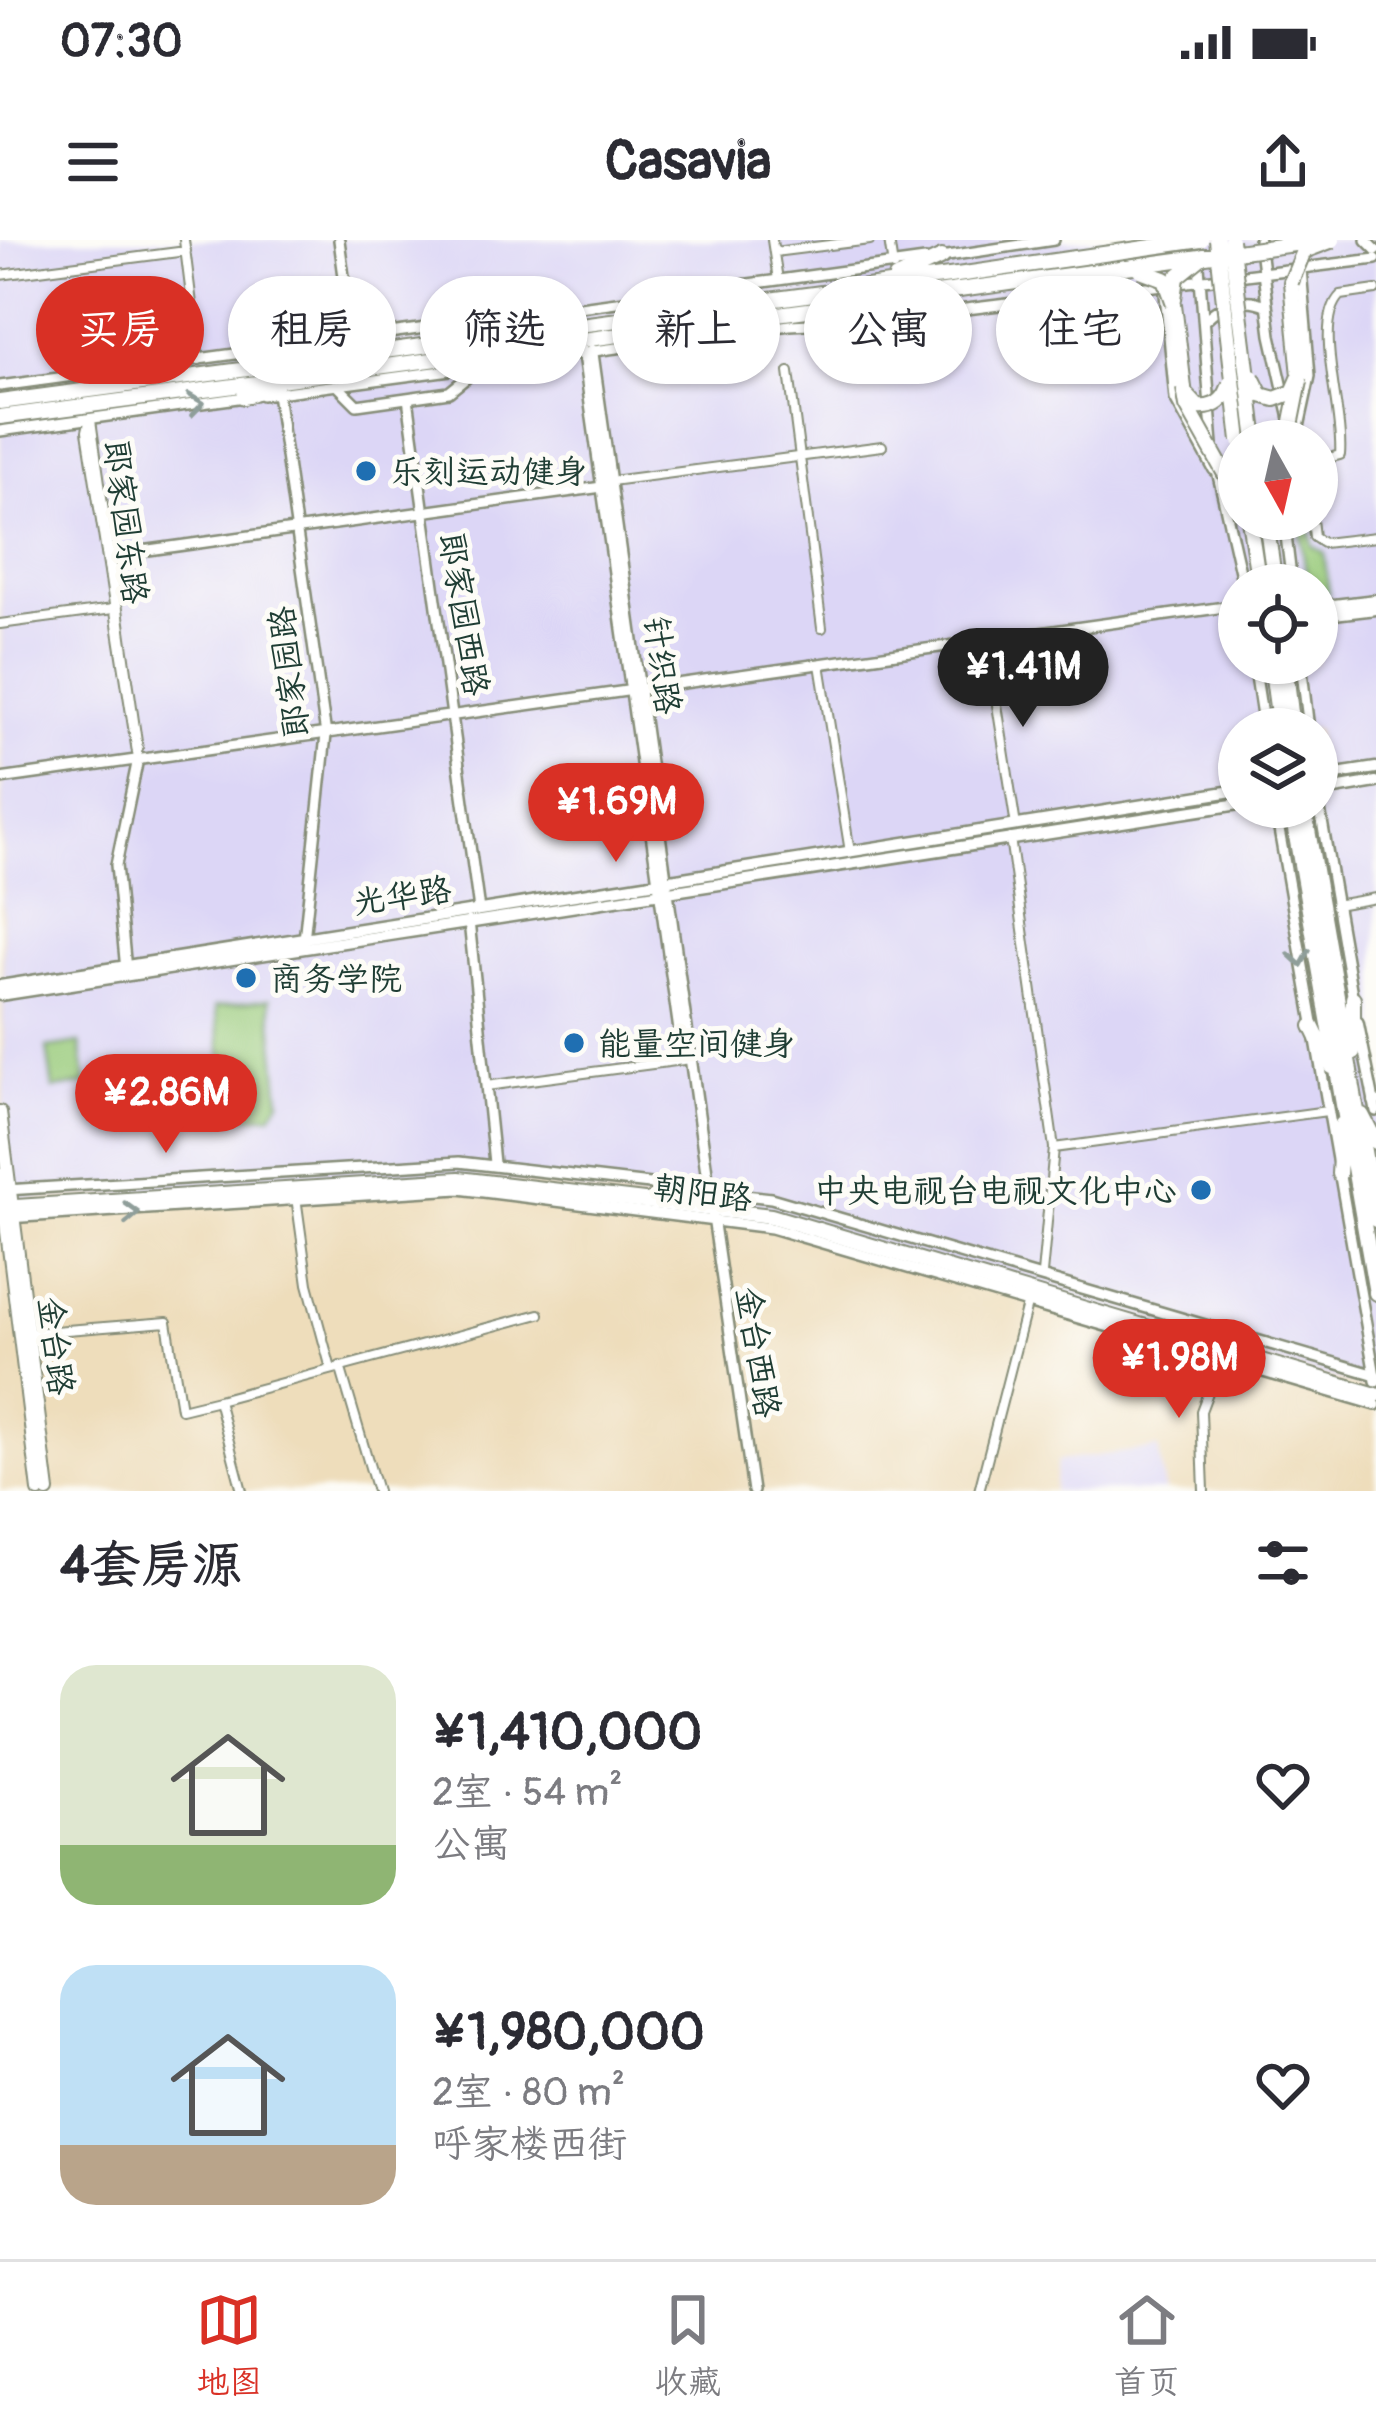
<!DOCTYPE html>
<html lang="zh">
<meta charset="utf-8">
<style>
body{margin:0;font-family:Pangolin,"LXGW WenKai TC",sans-serif;background:#f7f7f7;color:#2b2b33;height:100vh;display:flex;flex-direction:column;font-size:45px;white-space:nowrap}
*{box-sizing:border-box;margin:0}
p{font-size:39px;color:#7c7c81}
.icon{flex:none;width:66px;height:66px;fill:none;stroke:currentColor;stroke-width:2;stroke-linecap:round;stroke-linejoin:round}
.map{position:relative;height:1251px;overflow:hidden}
.drawer{display:flex;flex-direction:column;background:#fff;flex:1}
.drawer>*{flex:none}
.guide{position:absolute;left:36px;top:36px;width:1305px;height:108px;display:flex;gap:24px}
.needle{width:78px;rotate:172deg}
.buttons{position:absolute;left:1218px;top:180px;display:grid;gap:24px}
.buttons a{display:grid;place-items:center;width:120px;height:120px;border-radius:50%;background:#fff;box-shadow:0 3px 9px #0004;font-size:60px}
.price{position:absolute;translate:-50% -102px;padding:0 27px;border-radius:42px;background:#d93025;color:#fff;font-size:39px;line-height:78px;filter:drop-shadow(0 3px 6px #0008)}
.price::after{content:'';position:absolute;left:50%;top:72px;width:36px;height:27px;margin-left:-18px;background:inherit;clip-path:polygon(0 0,100% 0,50% 100%)}
.price.selected{background:#222;color:#fff}
ul{padding:0;list-style:none}
li{display:flex;align-items:center;gap:36px;height:300px;padding:0 60px}
li span{display:grid;place-items:center;flex:none;width:336px;height:240px;border-radius:36px;color:#555}
li>.icon{margin-inline-start:auto}
span .icon{width:144px;height:144px;fill:#fffc;stroke-width:1}
li b{font-size:51px}
h2{display:flex;justify-content:space-between;align-items:center;height:144px;padding:0 60px;font-size:51px}
.pill{padding:0 42px;border-radius:54px;background:#fff;box-shadow:0 3px 9px #0004;font-size:42px;line-height:108px}
.pill.selected{background:#d93025;color:#fff}
.status{display:flex;justify-content:space-between;align-items:center;height:84px;padding:0 60px;background:#fff;direction:ltr}
.status svg{height:33px;fill:currentColor}
header{display:flex;justify-content:space-between;align-items:center;height:156px;padding:0 60px;background:#fff;font-size:54px;font-weight:700}
.menu{display:flex;justify-content:space-around;align-items:center;height:168px;border-top:3px solid #e1e1e2;background:#fff;font-size:33px;color:#7c7c81}
.menu a{display:grid;justify-items:center;gap:6px}
.menu .selected{color:#d93025}
.map>svg:first-child{display:block}
.built{fill:#dcd6f6;fill-rule:evenodd}
.green{fill:#98ca7a;stroke:#5c8457;stroke-width:3}
.lines{fill:none;stroke-linecap:round;stroke-linejoin:round}
.minor-casing{stroke:#868d78;stroke-width:12}
.tertiary-casing{stroke:#868d78;stroke-width:14}
.secondary-casing{stroke:#868d78;stroke-width:15}
.primary-casing{stroke:#868d78;stroke-width:16}
.trunk-casing{stroke:#868d78;stroke-width:18}
.minor{stroke:#fff;stroke-width:8}
.tertiary{stroke:#fff;stroke-width:9}
.secondary{stroke:#fff;stroke-width:10}
.primary{stroke:#fff;stroke-width:12}
.trunk{stroke:#fff;stroke-width:14}
.trunk-bridge-casing{stroke:#868d78;stroke-width:18;stroke-linecap:butt}
.trunk-bridge{stroke:#fff;stroke-width:14}
.oneway{stroke:#8f9e9a}
.poi-dot{fill:#1f6fb2;stroke:#fdfcf7;stroke-width:4.5}
.labels{text-anchor:middle;stroke-width:10;stroke-linejoin:round;paint-order:stroke}
.poi-label{font-size:33px;fill:#1f3d34;stroke:#fdfcf7;text-anchor:start}
.street-label{font-size:33px;fill:#1f3d34;stroke:#fdfcf7}
</style>
<div class="status"><b>07:30</b><svg viewBox="0 0 49 12"><path d="M0 12V9h3v3zM5 12V6h3v6zM10 12V3h3v9zM15 12V0h3v12zM26 1h20v11H26zM47 4h2v5h-2z"/></svg></div>
<header><svg class="icon" aria-label="menu" viewBox="0 0 24 24"><path d="M4 6h16M4 12h16M4 18h16"/></svg>Casavia<svg class="icon" aria-label="share" viewBox="0 0 24 24"><path d="M12 15V3M7 8l5-5 5 5M5 13v7h14v-7"/></svg></header>
<div class="map">
<svg width="1376" height="1251" viewBox="0 0 1376 1251">
<rect width="100%" height="100%" fill="#fdfcf7"/>
<filter id="ink" filterUnits="userSpaceOnUse"><feTurbulence type="fractalNoise" baseFrequency=".00833" numOctaves="2"/><feDisplacementMap in="SourceGraphic" scale="24" xChannelSelector="R" yChannelSelector="G"/><feConvolveMatrix kernelMatrix="1 2 1 2 8 2 1 2 1" color-interpolation-filters="sRGB"/></filter>
<filter id="wash" filterUnits="userSpaceOnUse"><feTurbulence type="fractalNoise" baseFrequency=".004" numOctaves="4" result="noise"/><feDisplacementMap in="SourceGraphic" scale="48" xChannelSelector="R" yChannelSelector="G"/><feGaussianBlur stdDeviation="2.7" result="paint"/><feColorMatrix in="noise" values="0 0 0 0 0 0 0 0 0 0 0 0 0 0 0 0 0 1.4 0 .05"/><feComposite in="paint" operator="in"/></filter>
<g filter="url(#wash)">
<rect width="100%" height="100%" fill="#edb"/>
<!-- built -->
<path class="built" d="M0,0H1376V1151L710,969L491,938L4,960ZM1239,201H1317V279H1239ZM1239,345H1317V423H1239ZM1239,489H1317V567H1239Z
M1158,1208L1165,1251H1054L1057,1221Z"/>
<!-- green -->
<path class="green" d="M1298,279H1309L1312,306L1324,313L1329,354L1317,355V345H1308Z
M270,759L280,861L271,875L243,877L228,859L215,767Z
M80,803L86,844L53,849L47,808Z"/>
</g>
<g filter="url(#ink)">
<g class="lines">
<!-- minor casing -->
<g class="minor-casing">
<path id="minor" d="M184,0L199,120
M772,0L778,40
M889,0L893,27
M774,12L870,0
M0,35L186,11
M789,132L822,388
M90,178L87,191L138,519
M91,180L138,509
M1317,221L1340,215C1344,172 1312,83 1341,55L1376,50
M611,241L882,206
M1312,279L1314,297L1323,303L1376,297
M0,384L113,369
M987,401L1016,586
M820,424L850,612
M1010,598L1054,908L1042,1034
M1335,665L1376,658
M486,846L691,819
M1054,908L1327,871
M296,957L308,1044L331,1129
M29,1093L167,1082L181,1169L218,1160
M340,1126L377,1251
M242,1251L218,1160L539,1074
M979,1251L1028,1061
M1204,1251L1201,1171L1221,1118"/>
</g>
<!-- tertiary casing -->
<g class="tertiary-casing">
<path id="tertiary" d="M339,0L353,102
M1197,0L1213,205
M1259,0L1271,95L1295,201
M1366,0L1376,10
M941,17L1054,0
M1165,54L1175,159L1214,230
M1206,79C1222,63 1246,55 1267,66
M337,145L357,165L449,152L480,127
M0,146L925,20
M277,153L326,495L304,700
M262,155L790,85L868,81L1376,19
M408,158L479,670
M0,191L245,157
M1296,201L1310,136L1301,29
M1215,222L1243,345
M1284,279L1292,345
M113,315L602,247
M1254,423L1264,489
M1301,423L1309,489
M0,539L1239,365
M1317,552L1353,760
M1275,567L1376,1141
M469,681L494,923
M126,730L116,625L138,519
M1358,782L1376,871
M6,950L459,922L771,958L1376,1135
M709,950L753,1251
M7,978L459,949L771,988L1376,1165"/>
</g>
<!-- secondary casing -->
<g class="secondary-casing">
<path id="secondary" d="M592,110L709,950
M583,111L682,808
M1317,367L1376,360
M1317,376L1376,369
M1317,537L1376,528
M1317,552L1376,542
M0,746L1239,550
M0,755L1239,564
M1374,861H1376"/>
</g>
<!-- primary casing -->
<g class="primary-casing">
<path id="primary" d="M0,872L48,1251
M0,935L39,1251"/>
</g>
<!-- trunk casing -->
<g class="trunk-casing">
<path id="trunk" d="M896,38L942,17
M1291,42L1300,136
M704,53L732,62
M898,61L955,69
M1174,64L1184,148
M245,115L274,120
M244,157L277,144
M0,162L957,35
M0,177L959,50
M1249,279L1259,345
M1266,279L1275,345
M1271,423L1280,489
M1285,423L1293,489
M1291,567L1376,1053
M1304,567L1376,980
M1312,786L1332,827
M1353,812V758
M1362,875L1376,902
M1339,934L1342,884
M0,968L459,939L771,976L1376,1155"/>
</g>
<!-- minor -->
<use href="#minor" class="minor"/>
<!-- tertiary -->
<use href="#tertiary" class="tertiary"/>
<!-- secondary -->
<use href="#secondary" class="secondary"/>
<!-- primary -->
<use href="#primary" class="primary"/>
<!-- trunk -->
<use href="#trunk" class="trunk"/>
<!-- trunk-bridge casing -->
<g class="trunk-bridge-casing">
<path id="trunk-bridge" d="M1217,0L1240,201
M1231,0L1256,201
M1140,30L1165,39L1174,64
M957,35L1201,0
M1291,42L1304,11L1333,0
M959,50L1323,0
M1174,59L1177,37L1203,16
M1252,137L1261,155L1275,159L1293,152L1300,136
M1184,148L1187,166L1239,259
M1187,155L1198,167C1215,169 1226,159 1230,143
M1288,201L1300,141"/>
</g>
<!-- trunk-bridge -->
<use href="#trunk-bridge" class="trunk-bridge"/>
</g>
<!-- one-way arrows -->
<defs><path id="oneway-chevron" d="M-2-3.5L2.5 0L-2 3.5" fill="none" stroke-width="1.6" stroke-linecap="round" stroke-linejoin="round" transform="scale(3)"/></defs>
<g class="oneway">
<use href="#oneway-chevron" transform="translate(196 164) rotate(-8)"/>
<use href="#oneway-chevron" transform="translate(1300 718) rotate(81)"/>
<use href="#oneway-chevron" transform="translate(131 973) rotate(-2)"/>
</g>
</g>
<!-- markers -->
<g class="poi-dot">
<circle cx="366" cy="231" r="12"/>
<circle cx="246" cy="738" r="12"/>
<circle cx="574" cy="803" r="12"/>
<circle cx="1201" cy="950" r="12"/>
</g>
<g class="labels">
<!-- poi labels -->
<g class="poi-label">
<text x="390" y="243">乐刻运动健身</text>
<text x="270" y="750">商务学院</text>
<text x="598" y="815">能量空间健身</text>
<text x="1177" y="962" text-anchor="end">中央电视台电视文化中心</text>
</g>
<!-- street labels -->
<g class="street-label">
<text transform="translate(127 282) rotate(83)" y="12">郎家园东路</text>
<text transform="translate(465 374) rotate(81)" y="12">郎家园西路</text>
<text transform="translate(663 425) rotate(82)" y="12">针织路</text>
<text transform="translate(288 432) rotate(-97)" y="12">郎家园路</text>
<text transform="translate(402 655) rotate(-8)" y="12">光华路</text>
<text transform="translate(703 952) rotate(7)" y="12">朝阳路</text>
<text transform="translate(57 1106) rotate(83)" y="12">金台路</text>
<text transform="translate(759 1112) rotate(81)" y="12">金台西路</text>
</g>
</g>
</svg>
<div class="buttons">
<a><svg class="needle" viewBox="-14 -14 28 28"><path d="M0-13l5 13h-10z" fill="#e53935"/><path d="M0 13l5-13h-10z" fill="#7c7c81"/></svg></a>
<a><svg class="icon" aria-label="locate" viewBox="0 0 24 24"><circle cx="12" cy="12" r="6"/><path d="M12 2v4M12 18v4M2 12h4M18 12h4"/></svg></a>
<a><svg class="icon" aria-label="layers" viewBox="0 0 24 24"><path d="M12 4l9 5-9 5-9-5zM3 14l9 5 9-5"/></svg></a>
</div>
<b class="price selected" style="left:1023px;top:490px">¥1.41M</b>
<b class="price" style="left:616px;top:625px">¥1.69M</b>
<b class="price" style="left:166px;top:916px">¥2.86M</b>
<b class="price" style="left:1179px;top:1181px">¥1.98M</b>
<div class="guide">
<a class="pill selected">买房</a>
<a class="pill">租房</a>
<a class="pill">筛选</a>
<a class="pill">新上</a>
<a class="pill">公寓</a>
<a class="pill">住宅</a>
</div>
</div>
<section class="drawer">
<h2>4套房源<svg class="icon" aria-label="filters" viewBox="0 0 24 24"><path d="M4 7h16M4 17h16"/><circle cx="9" cy="7" r="2"/><circle cx="15" cy="17" r="2"/></svg></h2>
<ul>
<li><span style="background:linear-gradient(#dfe7d0 75%,#8fb573 0)"><svg class="icon" aria-label="home" viewBox="0 0 24 24"><path d="M3 11l9-7 9 7M6 9v11h12V9"/></svg></span><div><b>¥1,410,000</b><p>2室 · 54 m²</p><p>公寓</p></div><svg class="icon" aria-label="heart" viewBox="0 0 24 24"><path d="M12 20l-8-8c-3-5 5-10 8-4 3-6 11-1 8 4z"/></svg></li>
<li><span style="background:linear-gradient(#bfe0f5 75%,#b9a48a 0)"><svg class="icon" aria-label="home" viewBox="0 0 24 24"><path d="M3 11l9-7 9 7M6 9v11h12V9"/></svg></span><div><b>¥1,980,000</b><p>2室 · 80 m²</p><p>呼家楼西街</p></div><svg class="icon" aria-label="heart" viewBox="0 0 24 24"><path d="M12 20l-8-8c-3-5 5-10 8-4 3-6 11-1 8 4z"/></svg></li>
</ul>
</section>
<nav class="menu">
<a class="selected"><svg class="icon" aria-label="map" viewBox="0 0 24 24"><path d="M3 6l6-2 6 2 6-2v14l-6 2-6-2-6 2zM9 4v14M15 6v14"/></svg>地图</a>
<a><svg class="icon" aria-label="saved" viewBox="0 0 24 24"><path d="M7 4h10v16l-5-4-5 4z"/></svg>收藏</a>
<a><svg class="icon" aria-label="home" viewBox="0 0 24 24"><path d="M3 11l9-7 9 7M6 9v11h12V9"/></svg>首页</a>
</nav>
